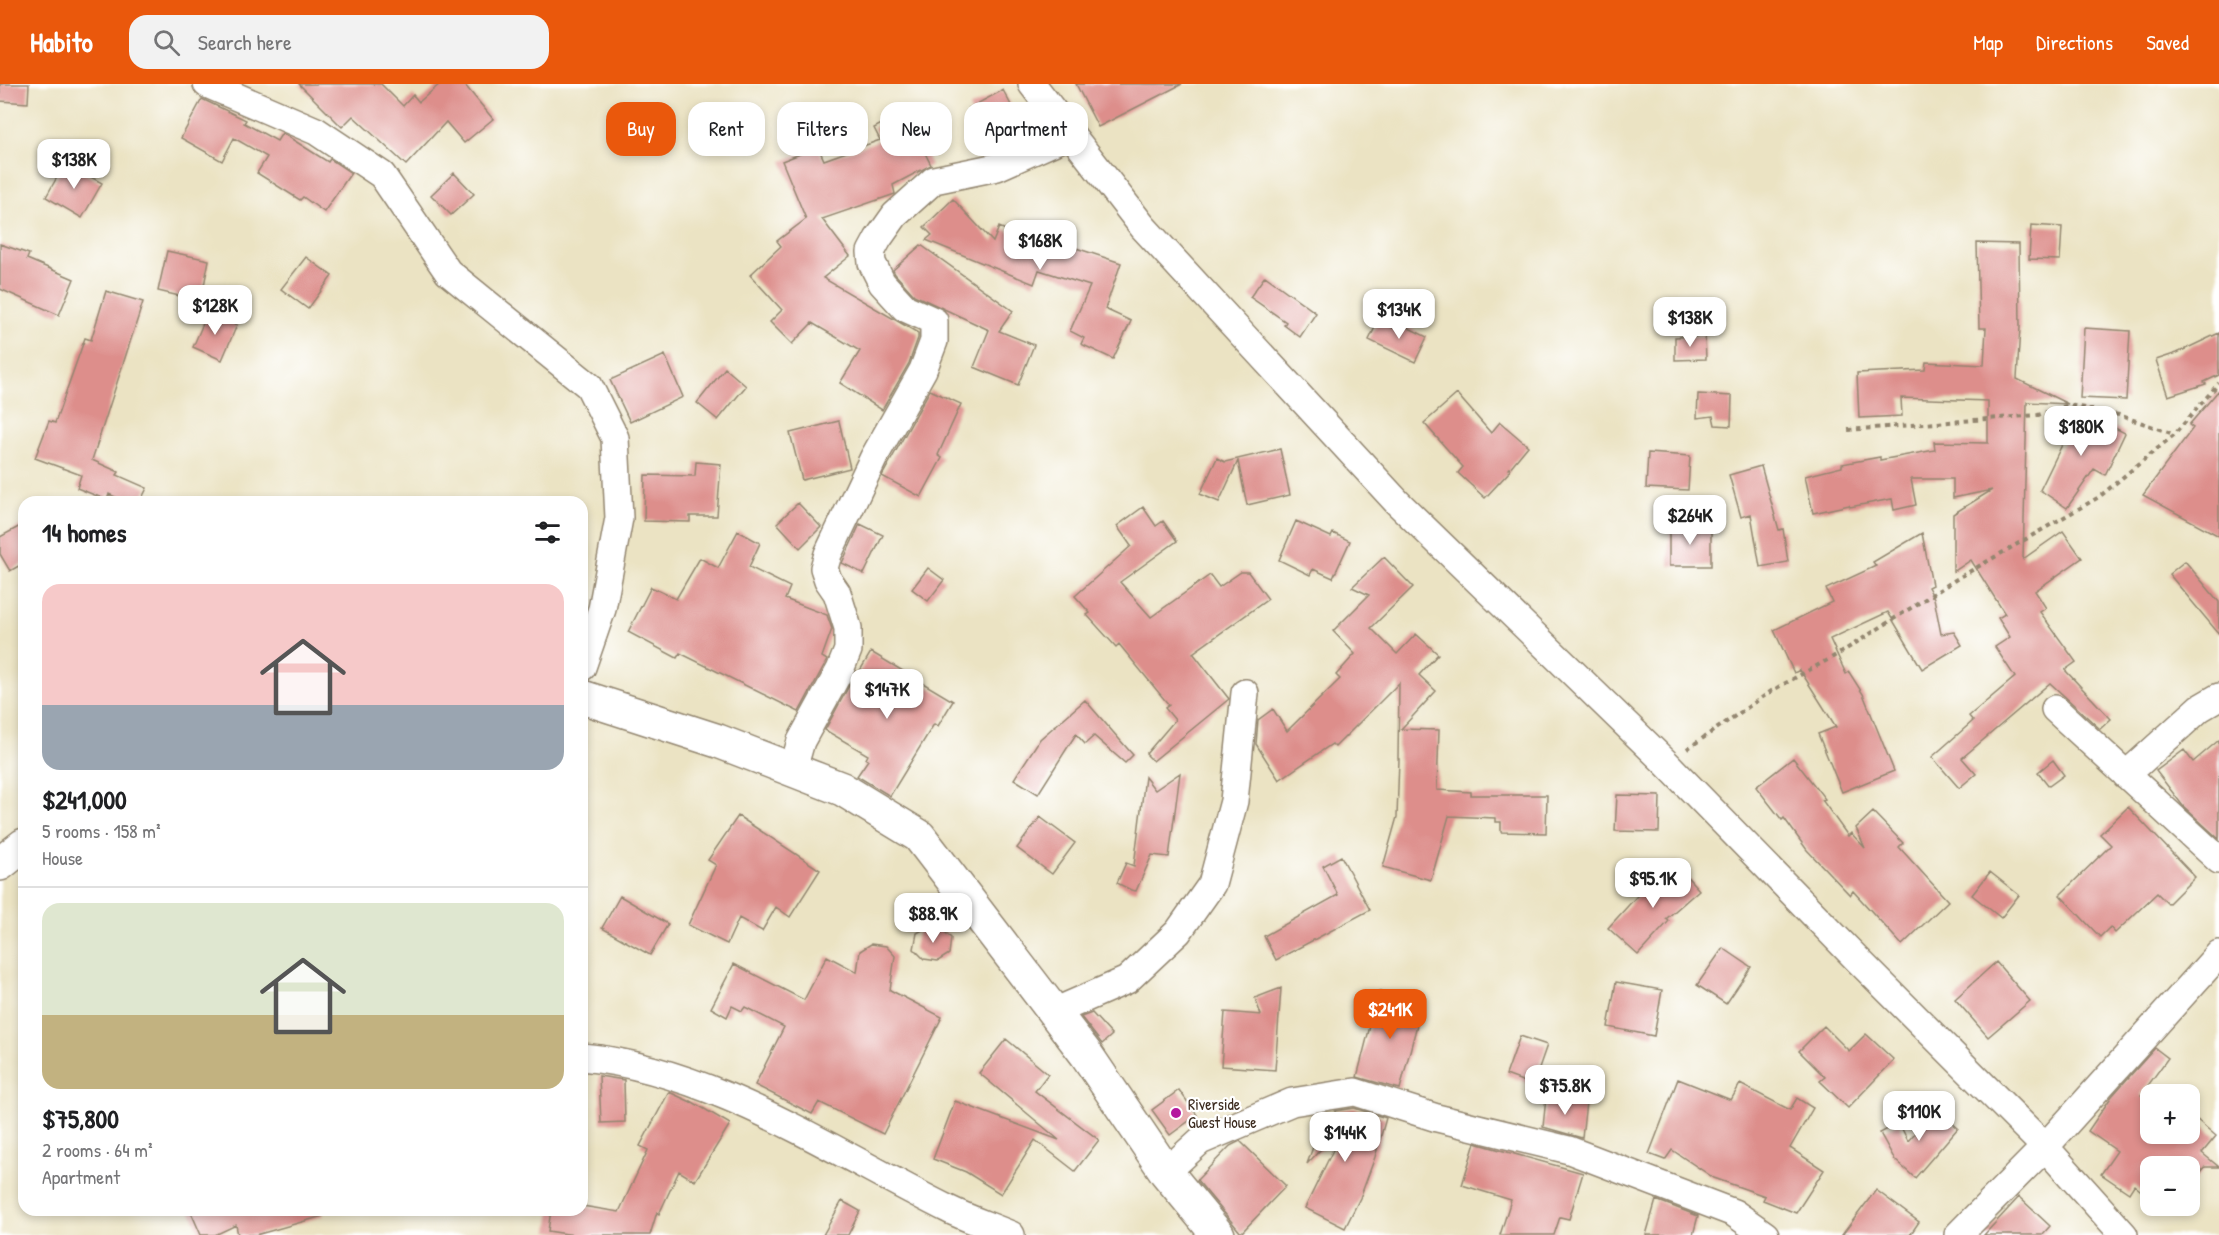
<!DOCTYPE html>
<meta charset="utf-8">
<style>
body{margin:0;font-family:"Patrick Hand",sans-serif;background:#f2f2f2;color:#202124;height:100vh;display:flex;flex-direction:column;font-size:22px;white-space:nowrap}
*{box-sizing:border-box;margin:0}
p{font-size:20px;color:#757577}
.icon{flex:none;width:33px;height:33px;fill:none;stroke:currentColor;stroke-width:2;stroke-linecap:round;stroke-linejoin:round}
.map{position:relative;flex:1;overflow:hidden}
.drawer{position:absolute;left:18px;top:412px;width:570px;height:720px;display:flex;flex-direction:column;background:#fff;border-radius:18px;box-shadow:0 3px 9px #0003}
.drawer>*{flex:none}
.guide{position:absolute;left:606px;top:18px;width:570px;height:54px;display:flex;gap:12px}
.controls{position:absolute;left:2140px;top:1000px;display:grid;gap:12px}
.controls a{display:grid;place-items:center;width:60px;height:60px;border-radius:12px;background:#fff;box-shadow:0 3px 9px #0003;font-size:30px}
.price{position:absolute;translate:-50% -51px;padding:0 14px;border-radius:12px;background:#fff;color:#222;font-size:20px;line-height:39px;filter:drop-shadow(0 2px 3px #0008)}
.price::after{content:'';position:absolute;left:50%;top:36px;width:18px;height:14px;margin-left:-9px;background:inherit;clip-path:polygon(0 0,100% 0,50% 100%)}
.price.on{background:#ea580c;color:#fff}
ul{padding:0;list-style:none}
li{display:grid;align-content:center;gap:12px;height:318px;padding:0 24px}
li+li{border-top:2px solid #e0e0e0}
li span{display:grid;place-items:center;height:186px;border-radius:18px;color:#555}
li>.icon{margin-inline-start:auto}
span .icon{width:108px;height:108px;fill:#fffc;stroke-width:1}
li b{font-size:26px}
h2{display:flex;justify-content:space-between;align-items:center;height:72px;padding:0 24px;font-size:26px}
.chip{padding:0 21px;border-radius:18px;background:#fff;box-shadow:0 3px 9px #0003;font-size:21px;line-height:54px}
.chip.on{background:#ea580c;color:#fff}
header{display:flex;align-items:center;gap:36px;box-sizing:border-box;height:84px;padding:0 30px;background:#ea580c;color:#fff}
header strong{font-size:28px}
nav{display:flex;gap:33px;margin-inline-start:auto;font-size:21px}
.search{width:420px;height:54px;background:#f2f2f2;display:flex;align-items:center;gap:15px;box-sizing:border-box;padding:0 21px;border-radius:18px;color:#757577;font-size:22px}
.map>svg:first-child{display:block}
.building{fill:#dd8e8b}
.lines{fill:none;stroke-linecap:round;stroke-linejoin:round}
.street-casing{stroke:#938670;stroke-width:30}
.secondary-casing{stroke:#938670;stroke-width:36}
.path{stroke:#938670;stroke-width:4;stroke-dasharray:4.5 4.5;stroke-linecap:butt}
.street{stroke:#fff;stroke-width:27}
.secondary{stroke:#fff;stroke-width:33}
.poi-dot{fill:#b5179e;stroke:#fff;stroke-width:2}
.labels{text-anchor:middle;stroke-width:4.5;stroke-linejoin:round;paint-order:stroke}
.poi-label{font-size:16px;fill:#3b2a1e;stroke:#fff;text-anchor:start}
</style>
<header>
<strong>Habito</strong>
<div class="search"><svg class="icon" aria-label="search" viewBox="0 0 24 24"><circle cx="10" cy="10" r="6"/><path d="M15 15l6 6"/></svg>Search here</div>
<nav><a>Map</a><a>Directions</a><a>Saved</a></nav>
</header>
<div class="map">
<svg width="2219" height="1151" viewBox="0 0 2219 1151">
<rect width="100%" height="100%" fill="#fff"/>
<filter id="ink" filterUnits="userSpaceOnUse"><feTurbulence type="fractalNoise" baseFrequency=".0167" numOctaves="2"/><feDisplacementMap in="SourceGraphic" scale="12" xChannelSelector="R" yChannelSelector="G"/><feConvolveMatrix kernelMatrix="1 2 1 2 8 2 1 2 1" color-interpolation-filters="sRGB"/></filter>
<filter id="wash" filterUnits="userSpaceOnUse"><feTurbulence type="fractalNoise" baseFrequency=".008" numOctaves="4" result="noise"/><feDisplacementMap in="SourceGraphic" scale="24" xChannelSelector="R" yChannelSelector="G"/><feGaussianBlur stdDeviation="1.35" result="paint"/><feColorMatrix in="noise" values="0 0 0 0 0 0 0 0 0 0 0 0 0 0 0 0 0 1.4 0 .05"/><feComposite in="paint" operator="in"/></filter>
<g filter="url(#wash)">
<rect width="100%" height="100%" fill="#ebe3c3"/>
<g id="blocks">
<!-- building -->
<path class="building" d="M0,0H29L28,19L0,17Z
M299,0H381L403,22L413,11L419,18L440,0H464L493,35L464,59L446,38L406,81L353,32L342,43Z
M1076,0H1182L1098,43Z
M1003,6L1021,40L987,58L969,24Z
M202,15L246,36L244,39L277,57L282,49L287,52L328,78L330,75L351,89L324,128L303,113L300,116L257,89L267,73L234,54L222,77L181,54Z
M904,28L931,81L893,101L895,110L822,135L850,172L823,194L918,249V254L909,279L882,326L840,299L860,267L812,239L792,260L770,238L782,226L750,191L781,162L777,157L806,135L782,77L818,63L824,76L880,56L874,44Z
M65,79L102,99L82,134L46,113Z
M454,89L474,110L451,131L431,111Z
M953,115L993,158L999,143L1058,168L1061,159L1121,179L1105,225L1131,237L1113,275L1081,260L1084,254L1070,247L1090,202L1039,186L1034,200L926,156L932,151L924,143Z
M2031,141L2062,143L2060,176L2029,175Z
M1977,159L2019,160L2020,243L2017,295L2068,320L2027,318L2023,475L2063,447L2082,474L2035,507L2046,524L2040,528L2076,578L2065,586L2111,635L2100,645L2050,599L1962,674L1976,690L1959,704L1932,673L1973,637L1969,632L2015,593L1995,563L2010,553L1998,534L2005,530L1971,476L1953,488V430L1992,406L1953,414V395H1911L1916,421L1894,426L1892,415L1850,423L1849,421L1813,429L1805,392L1842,383V380L1880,373V376L1935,366L1934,358L1988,359V317L1901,314L1902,332L1859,334L1857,289L1925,286L1926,278L1984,281L1986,244H1979Z
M0,160L29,170L27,175L74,195L59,231L0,205Z
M921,161L1013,227L999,247L1034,261L1018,301L974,283L989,246L914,211L895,190L893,186Z
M167,167L209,176L201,217L158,207Z
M306,173L332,192L308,225L281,205Z
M1265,192L1316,229L1300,253L1284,241L1286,238L1250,213Z
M106,207L143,218L92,376L119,388L117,391L147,404L140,418H126L109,410L107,416L77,404L81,391L35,374L49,337L55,339L85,254L91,256Z
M208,228L237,241L222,276L193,263Z
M1378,237L1402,248L1405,242L1427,253L1415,278L1369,256Z
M2084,244L2130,247L2126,316L2080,314Z
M2219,249V291L2204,298L2206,300L2168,312L2156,276L2177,269Z
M1705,252L1706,275L1675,276V253Z
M665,271L683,313L630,338L610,296Z
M725,284L746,302L718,336L697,319Z
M930,306L961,320L938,371L942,374L921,413L882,392Z
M2219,306V452L2143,411L2193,344L2189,341Z
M1457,310L1491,349L1500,338L1528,362L1509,385L1510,387L1485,414L1458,389L1463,383L1424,339Z
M1698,310L1732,312L1731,342L1715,341L1713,332L1697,334Z
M2079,326L2125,349L2105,391L2094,385L2067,424L2040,406Z
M839,337L850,384L802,396L790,349Z
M1280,365L1290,411L1247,421L1238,377L1219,418L1200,410L1217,374L1225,378Z
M1648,369L1690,372L1688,406L1646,404Z
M696,378L721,380L717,432H690V438L644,437L645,391L695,392Z
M1761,382L1779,446L1783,445L1788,478L1760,483L1751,430L1741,433L1729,391Z
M798,419L821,443L800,464L777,439Z
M1143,423L1156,442L1163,437L1177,457L1120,498L1151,533L1210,491L1219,503L1241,488H1248L1268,515L1193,569L1229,615L1153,677L1146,670L1175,636L1165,624L1169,621L1119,560L1116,563L1087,531L1090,529L1075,512L1131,462L1117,442Z
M1296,437L1331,453L1333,449L1350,457L1333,494L1313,485L1310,491L1279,476Z
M24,440V479L10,487L0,470V453Z
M860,440L883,451L864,490L842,479Z
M1669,442H1711V482H1669Z
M738,447L760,459L749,483L790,503L785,515L827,531L832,545L822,573L827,576L799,628L680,569L677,574L628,548L651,503L676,515L700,474L718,484Z
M1922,449L1932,501L1928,503L1934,514L1941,550L1954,548L1962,561L1922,585L1888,528L1830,555L1846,590L1849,588L1863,610L1894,687L1842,708L1818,650L1836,643L1800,586L1794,589L1774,546L1832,518L1826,505L1876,482L1873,478Z
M1384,473L1413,503L1371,544L1397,570L1416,550L1438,570L1419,591L1436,607L1401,645L1439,646L1437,706L1471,708V711H1547L1546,749L1501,748V738H1495V734L1449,732L1431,796L1383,783L1397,733L1399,675H1398L1399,599L1335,663L1332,660L1279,696L1256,660L1258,636L1273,625L1287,647L1340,595L1336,591L1355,570L1333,547L1369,511L1352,503Z
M2185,477L2219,518V550L2169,490Z
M928,484L944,496L928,517L912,505Z
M871,568L953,617L938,642L934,640L890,712L857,692L868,676L866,675L868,671L825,646L856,589L858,590Z
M1085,616L1133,671L1125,679L1094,652L1085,660L1076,650L1038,710L1014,695L1040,655Z
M2219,656V755L2183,722L2156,687L2184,666L2193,678Z
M1793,674L1825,715L1822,716L1848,752L1851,749L1865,764L1856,744L1873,728L1903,759L1899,763L1948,817L1902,861L1853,807L1850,811L1807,766L1784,734L1782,736L1756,703Z
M2053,676L2064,691L2049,702L2038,688Z
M1180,689L1169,773L1152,771L1136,807L1131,806L1117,799L1126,779L1134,782L1145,693L1155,706Z
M1617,711L1660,712L1659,748L1615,747Z
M2128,723L2195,793L2168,820L2157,809L2115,849L2110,843L2100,853L2060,811L2111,761L2100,750Z
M738,732L820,786L790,833L776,823L762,847L739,834L727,860L688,841L716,781L708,776Z
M1040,733L1075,759L1052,790L1017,764Z
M1341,772L1370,826L1276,876L1264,852L1338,811L1323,782Z
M1674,778L1699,806L1666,835L1669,837L1638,871L1608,844L1637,812Z
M1990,788L2019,811L2001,834L1972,811Z
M620,812L668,840L650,871L602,844Z
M928,843L942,845L951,854L949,870L938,877L924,875L914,865L917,849Z
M871,860L886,862L895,872L890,906L942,933L883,1050L819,1018L812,1030L755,1001L784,943L745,923L742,927L732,922L727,933L711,924L734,880L804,916L827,872L857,888L860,867Z
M1723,864L1751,883L1726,920L1697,901Z
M1996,878L2030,917L1988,953L1955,915Z
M1616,898L1662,906L1654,952L1608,943Z
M1281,904L1275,986L1221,982L1225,928L1261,931L1255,914Z
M1379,907L1423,918L1400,1005L1357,993Z
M1092,929L1112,951L1102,960L1081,933Z
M1824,942L1849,967L1866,950L1894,976L1848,1024L1820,997L1825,993L1799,967Z
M1520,952L1547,961L1533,1001L1506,991Z
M1006,955L1048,990L1035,1007L1099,1056L1075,1087L1035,1056L1001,1110L966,1088L933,1075L955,1017L1059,1056L979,989Z
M2155,964L2168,974L2141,1011L2151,1018V1050H2190V1040L2195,1034L2216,1052L2202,1069L2219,1083H2205L2190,1102V1083H2151V1115L2134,1101L2129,1109L2101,1090L2117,1067L2088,1047L2112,1012Z
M599,992L624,996L625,1038L601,1039Z
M1678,995L1731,1016L1740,1000L1790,1026L1797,1014L1813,1024L1790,1064L1824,1086L1796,1129L1763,1116L1765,1112L1714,1094L1672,1066L1665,1076L1649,1070Z
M1179,1006L1197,1031L1170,1051L1152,1026Z
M669,1008L691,1018V1017L730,1040L695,1097L679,1087L659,1130L657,1128L650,1151H574L548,1147L551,1126H582V1122L619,1128L648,1066L640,1062Z
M1546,1014L1586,1018L1582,1054L1543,1043Z
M1354,1024L1386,1034L1375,1073L1360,1114L1345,1144L1305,1124L1347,1037L1307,1080L1325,1029H1335V1027Z
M1936,1025L1958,1044L1915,1094L1895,1076L1880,1049L1899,1039L1908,1057Z
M1240,1057L1286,1102L1241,1149L1197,1096L1230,1062Z
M1475,1059L1583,1089L1569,1135L1560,1133L1554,1151H1500L1511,1116L1462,1101Z
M1876,1106L1919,1138L1910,1151H1842Z
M2019,1113L2050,1142L2042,1151H1984Z
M1656,1116L1698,1132L1693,1151H1646Z
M842,1117L860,1127L848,1151H823Z
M190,1126H323V1132L256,1151H238L236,1141L215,1151H201Z"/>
</g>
</g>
<g filter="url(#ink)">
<use href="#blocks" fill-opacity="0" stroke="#938670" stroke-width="1.5"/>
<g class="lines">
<!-- street casing -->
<g class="street-casing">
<path id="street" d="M207,0L316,47L382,91L448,188L589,302L615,354L619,434L602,525L582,583
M1032,0L1143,143L1397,418L1666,679L1857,875L2045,1063L2124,1151
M2055,625L2219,776
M793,685L801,657L840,586L848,566V544L837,509L828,496L824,484L828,470L874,373L923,286L934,257V237L905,224L882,199L872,179L871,168L878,155L895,131L934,96L997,83L1071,50
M2126,691L2200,624L2219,613
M1054,928L1127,896L1178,848L1212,800L1234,717L1245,609
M582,973C712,985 833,1068 948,1125C968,1135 990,1142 1011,1151
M1166,1088L1200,1057L1292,1018L1355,1008L1437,1034L1569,1066L1734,1129L1765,1151
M1958,1151L2045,1063L2219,870"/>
</g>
<!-- secondary casing -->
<g class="secondary-casing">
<path id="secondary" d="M582,613L718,657L842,705L919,752L1086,970L1166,1088L1218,1151
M0,780L24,761"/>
</g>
<!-- path -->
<path class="path" d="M1848,346L2038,331L2069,321L2119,331L2174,350
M1687,665L1773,606L1840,569L1955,496L2099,413L2175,350L2219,299"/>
<!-- street -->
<use href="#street" class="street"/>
<!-- secondary -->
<use href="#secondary" class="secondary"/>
</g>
</g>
<!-- markers -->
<circle class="poi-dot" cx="1176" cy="1029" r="6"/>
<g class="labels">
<!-- poi labels -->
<g class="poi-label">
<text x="1188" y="1026">Riverside<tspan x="1188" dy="18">Guest House</tspan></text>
</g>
</g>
</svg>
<div class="controls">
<a>+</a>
<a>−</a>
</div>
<b class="price" style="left:74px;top:106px">$138K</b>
<b class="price" style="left:1040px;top:187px">$168K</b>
<b class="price" style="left:215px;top:252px">$128K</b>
<b class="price" style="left:1399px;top:256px">$134K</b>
<b class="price" style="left:1690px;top:264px">$138K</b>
<b class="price" style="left:2081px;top:373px">$180K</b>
<b class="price" style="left:1690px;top:462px">$264K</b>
<b class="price" style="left:887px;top:636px">$147K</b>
<b class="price" style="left:1653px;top:825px">$95.1K</b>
<b class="price" style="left:933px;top:860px">$88.9K</b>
<b class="price on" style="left:1390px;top:956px">$241K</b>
<b class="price" style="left:1565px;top:1032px">$75.8K</b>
<b class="price" style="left:1919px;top:1058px">$110K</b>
<b class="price" style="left:1345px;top:1079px">$144K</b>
<div class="guide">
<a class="chip on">Buy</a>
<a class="chip">Rent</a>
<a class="chip">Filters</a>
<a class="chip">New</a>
<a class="chip">Apartment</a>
</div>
<section class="drawer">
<h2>14 homes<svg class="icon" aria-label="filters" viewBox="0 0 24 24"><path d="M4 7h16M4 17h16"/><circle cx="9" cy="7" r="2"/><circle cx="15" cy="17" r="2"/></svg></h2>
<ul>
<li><span style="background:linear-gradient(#f6c9c9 65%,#9aa5b1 0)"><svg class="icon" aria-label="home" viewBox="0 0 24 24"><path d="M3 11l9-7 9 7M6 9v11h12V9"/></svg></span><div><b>$241,000</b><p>5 rooms · 158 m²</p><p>House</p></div></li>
<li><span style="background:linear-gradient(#dfe7d0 60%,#c2b280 0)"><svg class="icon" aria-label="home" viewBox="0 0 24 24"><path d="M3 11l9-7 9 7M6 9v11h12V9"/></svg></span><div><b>$75,800</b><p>2 rooms · 64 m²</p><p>Apartment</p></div></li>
</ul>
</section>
</div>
